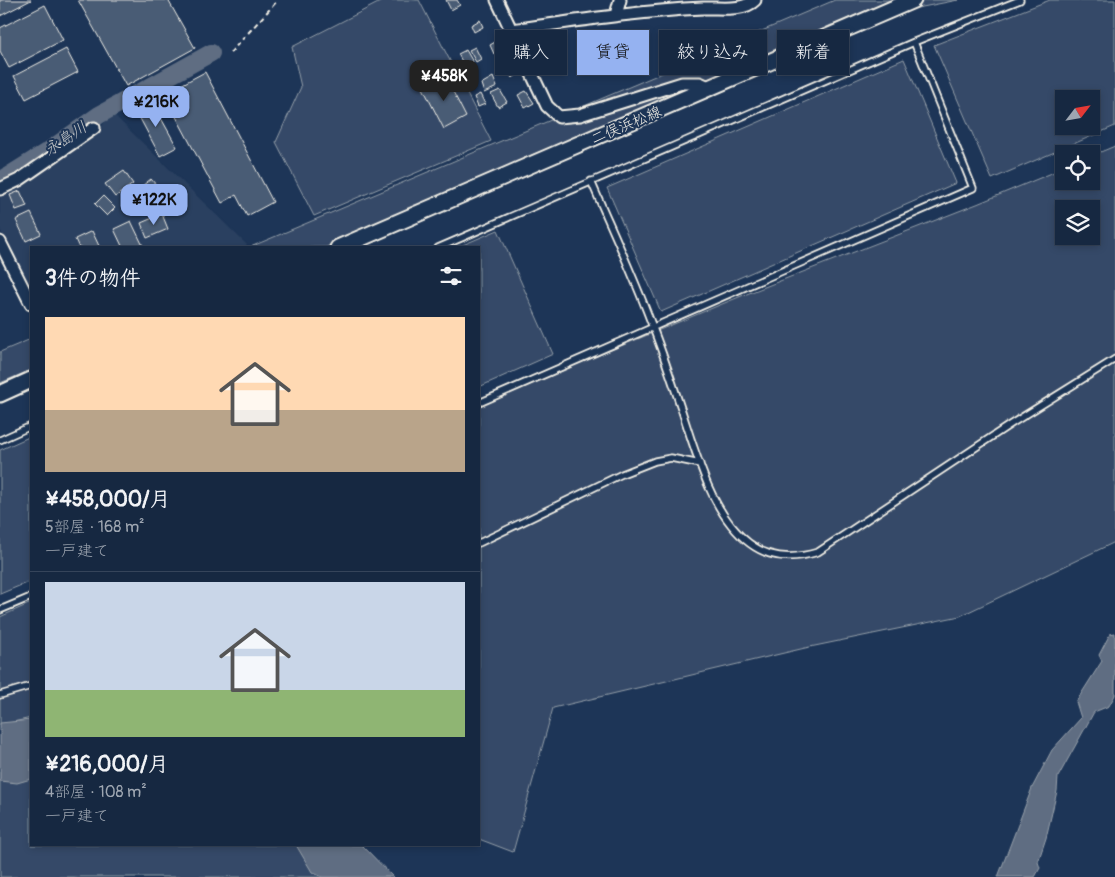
<!DOCTYPE html>
<html lang="ja">
<meta charset="utf-8">
<style>
body{margin:0;font-family:Pangolin,"Klee One",sans-serif;background:#23344c;color:#f1f3f6;height:100vh;display:flex;flex-direction:column;font-size:19px;white-space:nowrap}
*{box-sizing:border-box;margin:0}
p{font-size:16px;color:#9ea6b1}
.icon{flex:none;width:28px;height:28px;fill:none;stroke:currentColor;stroke-width:2;stroke-linecap:round;stroke-linejoin:round}
.map{position:relative;flex:1;overflow:hidden}
.details{position:absolute;left:30px;top:246px;width:450px;height:600px;display:flex;flex-direction:column;background:#162841;border-radius:0px;box-shadow:0 2px 8px #0003,0 0 0 1px #35445a}
.details>*{flex:none}
.hud{position:absolute;left:495px;top:30px;width:475px;height:45px;display:flex;gap:10px}
.needle{width:32px;rotate:59deg}
.tools{position:absolute;left:1055px;top:90px;display:grid;gap:10px}
.tools a{display:grid;place-items:center;width:45px;height:45px;border-radius:0px;background:#162841;box-shadow:0 2px 8px #0003,0 0 0 1px #35445a;font-size:25px}
.price{position:absolute;translate:-50% -42px;padding:0 11px;border-radius:10px;background:#95b2f1;color:#111;font-size:16px;line-height:32px;filter:drop-shadow(0 1px 2px #0008)}
.price::after{content:'';position:absolute;left:50%;top:30px;width:15px;height:11px;margin-left:-8px;background:inherit;clip-path:polygon(0 0,100% 0,50% 100%)}
.price.selected{background:#222;color:#fff}
ul{padding:0;list-style:none}
li{display:grid;align-content:center;gap:10px;height:265px;padding:0 15px}
li+li{border-top:1px solid #35445a}
li span{display:grid;place-items:center;height:155px;border-radius:0px;color:#555}
li>.icon{margin-inline-start:auto}
span .icon{width:90px;height:90px;fill:#fffc;stroke-width:1}
li b{font-size:21px}
h2{display:flex;justify-content:space-between;align-items:center;height:60px;padding:0 15px;font-size:21px}
.pill{padding:0 18px;border-radius:0px;background:#162841;box-shadow:0 2px 8px #0003,0 0 0 1px #35445a;font-size:18px;line-height:45px}
.pill.selected{background:#95b2f1;color:#111}
.map>svg:first-child{display:block}
.built{fill:#2a4060}
.green{fill:#354a67;stroke:#949ea8;fill-rule:evenodd}
.water{fill:#5e6d82;stroke:#9aa2ab}
.lines{fill:none;stroke-linecap:round;stroke-linejoin:round}
.river{stroke:#5e6d82;stroke-width:18}
.building{fill:#485b74;stroke:#f4f1e8}
.service-casing{stroke:#f4f1e8;stroke-width:9}
.minor-casing{stroke:#f4f1e8;stroke-width:15}
.secondary-casing{stroke:#f4f1e8;stroke-width:19}
.path{stroke:#f4f1e8;stroke-width:2;stroke-dasharray:5 4;stroke-linecap:butt}
.service{stroke:#1d3557;stroke-width:5.5}
.minor{stroke:#1d3557;stroke-width:11}
.secondary{stroke:#1d3557;stroke-width:15}
.labels{text-anchor:middle;stroke-width:4;stroke-linejoin:round;paint-order:stroke}
.street-label{font-size:15px;fill:#f4f1e8;stroke:#1d3557}
.water-label{font-size:16px;font-style:italic;fill:#c0c3c4;stroke:#1d3557}
</style>
<div class="map">
<svg width="1115" height="877" viewBox="0 0 1115 877">
<rect width="100%" height="100%" fill="#1d3557"/>
<filter id="ink" filterUnits="userSpaceOnUse"><feTurbulence type="fractalNoise" baseFrequency=".02" numOctaves="2"/><feDisplacementMap in="SourceGraphic" scale="10" xChannelSelector="R" yChannelSelector="G"/><feConvolveMatrix kernelMatrix="1 2 1 2 8 2 1 2 1" color-interpolation-filters="sRGB"/></filter>
<g filter="url(#ink)">
<!-- built -->
<path class="built" d="M112,113L247,245L240,248H31V295L0,229V195L26,182L102,126Z"/>
<!-- green -->
<path class="green" d="M384,0H419L491,141L314,216L276,142L301,87L292,47Z
M835,0H958L831,25L688,93L534,154L326,247L248,248Z
M1050,0H1115V126L992,179L934,45ZM1064,99H1091V126H1064Z
M904,59L956,183L661,312L607,188Z
M1115,146V542L960,616L805,648L553,708L513,852L479,839V405L739,297L977,204L1064,168V181H1091V156ZM1064,209H1091V236H1064Z
M498,230L553,354L479,387V248L458,247Z
M31,339V370L0,383V352Z
M31,436V581L0,594V450Z
M31,603V718L0,725V617Z
M31,770V845H308L339,877H0V772Z"/>
<!-- water -->
<path class="water" d="M1115,633V695L1109,706L1094,712L1058,777L1057,791L1046,838L1038,862L1040,868L1035,877H998L1032,788L1052,750L1081,718L1076,702L1102,661L1099,655L1110,634Z
M31,720V779L17,783L0,781V723Z
M296,845H362L393,877H322L312,872Z"/>
<g class="lines">
<!-- river -->
<path class="river" d="M0,181L51,149L99,115L211,53"/>
</g>
<!-- building -->
<path class="building" d="M0,0H31L0,16Z
M78,0H168L195,48L126,86Z
M446,0H457L460,5L451,10Z
M45,5L63,40L9,68L0,51V28Z
M480,20L483,27L474,32L471,25Z
M502,38L507,47L494,54L490,45Z
M546,40L549,54L539,56L536,42Z
M475,47L481,59L476,62L469,50Z
M66,49L78,72L26,99L14,76Z
M466,50L473,62L465,67L458,54Z
M513,61L521,73L512,78L504,66Z
M205,72L273,202L247,216L236,195L222,203L164,94Z
M445,76L466,117L444,129L423,88Z
M493,77L497,87L484,93L481,84Z
M500,90L507,102L498,107L491,94Z
M526,91L534,103L525,108L518,95Z
M480,94L485,104L478,107L474,97Z
M151,100L177,147L160,156L135,109Z
M124,171L133,184L115,197L105,184Z
M151,179L158,187L145,198L138,189Z
M20,191L27,206L16,210L10,195Z
M103,196L115,208L107,216L95,204Z
M31,213L41,234L26,241L16,220Z
M162,214L168,229L147,238L141,223Z
M131,221L144,248H123L114,229Z
M92,231L100,248H79L75,239Z"/>
<g class="lines">
<!-- service casing -->
<g class="service-casing">
<path id="service" d="M591,181C612,230 635,278 653,328C667,364 679,402 691,439C701,468 711,500 731,525C755,555 781,563 818,552L1011,424L1115,359
M438,248L914,42L1020,0
M479,403L973,188L914,42
M0,440L31,426
M479,543L622,474L655,461L671,458L700,464
M0,610L31,597
M0,695L31,686"/>
</g>
<!-- minor casing -->
<g class="minor-casing">
<path id="minor" d="M497,0L547,106L559,117L580,115L682,83H700L711,88
M616,15L620,0
M512,30C576,21 639,11 703,8C719,7 743,12 755,0
M0,189L19,180L94,128
M0,242L31,304"/>
</g>
<!-- secondary casing -->
<g class="secondary-casing">
<path id="secondary" d="M338,248L913,0
M0,394L31,380"/>
</g>
<!-- path -->
<path class="path" d="M230,53L278,0"/>
<!-- service -->
<use href="#service" class="service"/>
<!-- minor -->
<use href="#minor" class="minor"/>
<!-- secondary -->
<use href="#secondary" class="secondary"/>
</g>
</g>
<g class="labels">
<!-- street labels -->
<g class="street-label">
<text transform="translate(626 125) rotate(-23)" y="5">二俣浜松線</text>
</g>
<!-- water labels -->
<g class="water-label">
<text transform="translate(65 138) rotate(-34)" y="6">永島川</text>
</g>
</g>
</svg>
<div class="tools">
<a><svg class="needle" viewBox="-14 -14 28 28"><path d="M0-13l5 13h-10z" fill="#e53935"/><path d="M0 13l5-13h-10z" fill="#9ea6b1"/></svg></a>
<a><svg class="icon" aria-label="locate" viewBox="0 0 24 24"><circle cx="12" cy="12" r="6"/><path d="M12 2v4M12 18v4M2 12h4M18 12h4"/></svg></a>
<a><svg class="icon" aria-label="layers" viewBox="0 0 24 24"><path d="M12 4l9 5-9 5-9-5zM3 14l9 5 9-5"/></svg></a>
</div>
<b class="price selected" style="left:444px;top:102px">¥458K</b>
<b class="price" style="left:156px;top:128px">¥216K</b>
<b class="price" style="left:154px;top:226px">¥122K</b>
<div class="hud">
<a class="pill">購入</a>
<a class="pill selected">賃貸</a>
<a class="pill">絞り込み</a>
<a class="pill">新着</a>
</div>
<section class="details">
<h2>3件の物件<svg class="icon" aria-label="filters" viewBox="0 0 24 24"><path d="M4 7h16M4 17h16"/><circle cx="9" cy="7" r="2"/><circle cx="15" cy="17" r="2"/></svg></h2>
<ul>
<li><span style="background:linear-gradient(#ffd9b3 60%,#b9a48a 0)"><svg class="icon" aria-label="home" viewBox="0 0 24 24"><path d="M3 11l9-7 9 7M6 9v11h12V9"/></svg></span><div><b>¥458,000/月</b><p>5部屋 · 168 m²</p><p>一戸建て</p></div></li>
<li><span style="background:linear-gradient(#c9d6e8 70%,#8fb573 0)"><svg class="icon" aria-label="home" viewBox="0 0 24 24"><path d="M3 11l9-7 9 7M6 9v11h12V9"/></svg></span><div><b>¥216,000/月</b><p>4部屋 · 108 m²</p><p>一戸建て</p></div></li>
</ul>
</section>
</div>
